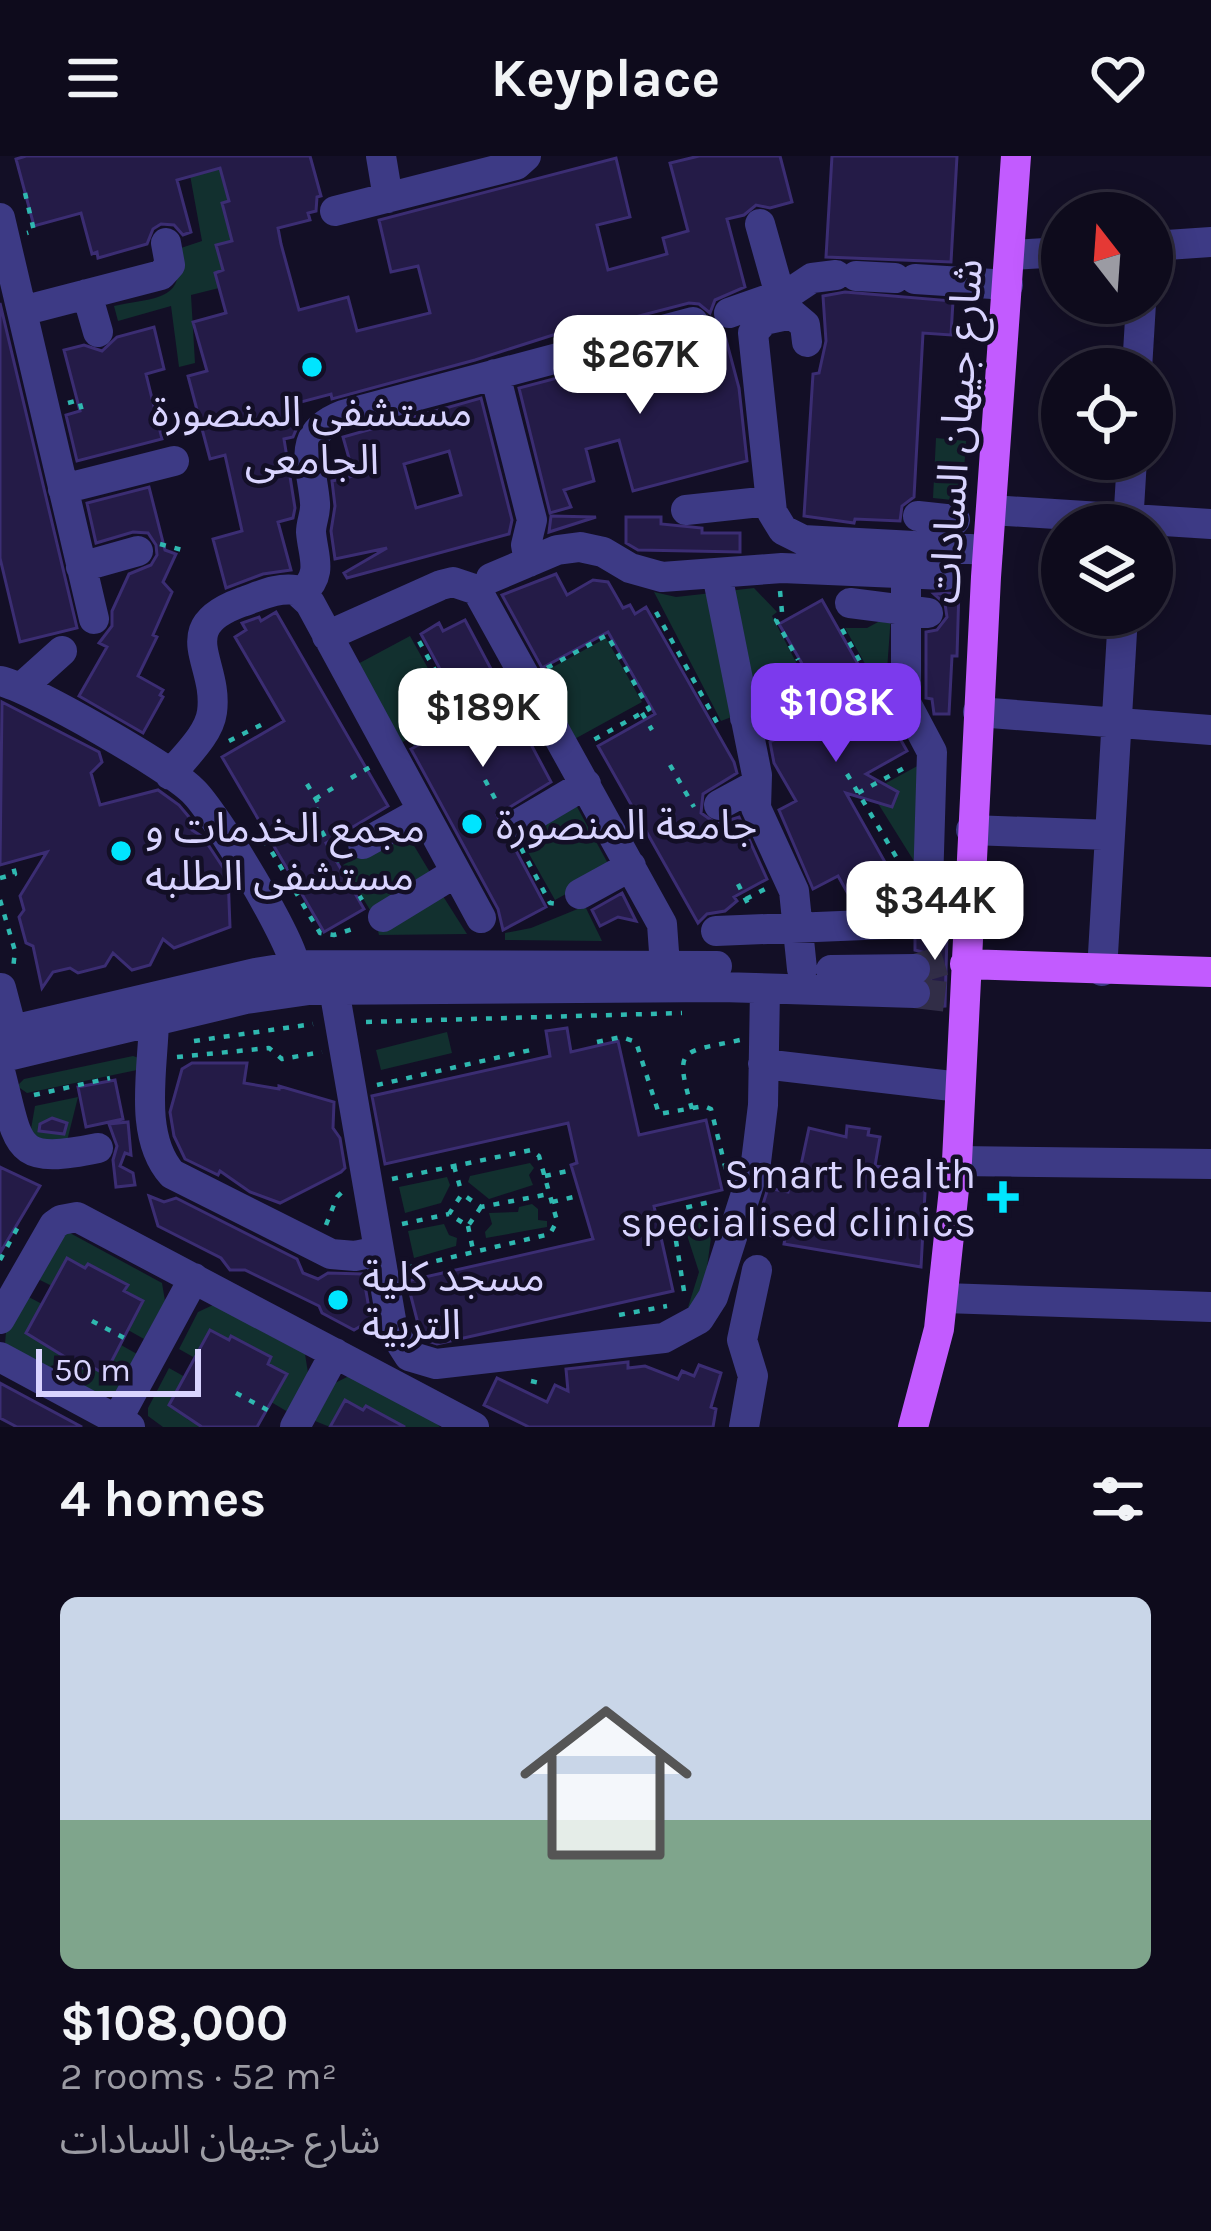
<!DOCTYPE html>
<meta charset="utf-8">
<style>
body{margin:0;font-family:Karla,"Noto Sans Arabic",sans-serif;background:#1c1929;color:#f1f3f6;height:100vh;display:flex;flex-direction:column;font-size:45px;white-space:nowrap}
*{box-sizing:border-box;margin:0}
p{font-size:39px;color:#9b9ba3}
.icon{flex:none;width:66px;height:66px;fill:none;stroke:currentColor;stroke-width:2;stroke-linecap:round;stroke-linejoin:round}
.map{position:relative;height:1271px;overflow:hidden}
.sheet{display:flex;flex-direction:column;background:#0e0b1c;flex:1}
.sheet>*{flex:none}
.needle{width:78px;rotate:343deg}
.controls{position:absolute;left:1041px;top:36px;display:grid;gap:24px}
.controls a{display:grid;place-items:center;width:132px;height:132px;border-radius:50%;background:#0e0b1c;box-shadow:0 6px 30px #0003,0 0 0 3px #2e2b3b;font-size:60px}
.scale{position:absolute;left:36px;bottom:30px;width:165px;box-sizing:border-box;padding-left:12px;border:6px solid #d9d4ff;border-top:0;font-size:33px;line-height:42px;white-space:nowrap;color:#d9d4ff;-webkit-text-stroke:9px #130f26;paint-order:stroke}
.price{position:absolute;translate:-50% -102px;padding:0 27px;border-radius:24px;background:#fff;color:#222;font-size:39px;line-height:78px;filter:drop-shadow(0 3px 6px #0008)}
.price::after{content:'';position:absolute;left:50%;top:72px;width:36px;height:27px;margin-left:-18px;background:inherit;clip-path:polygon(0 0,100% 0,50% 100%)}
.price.on{background:#7c3aed;color:#fff}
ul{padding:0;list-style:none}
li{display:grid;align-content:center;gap:24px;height:636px;padding:0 60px}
li span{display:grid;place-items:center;height:372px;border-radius:18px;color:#555}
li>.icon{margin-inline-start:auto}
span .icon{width:216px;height:216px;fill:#fffc;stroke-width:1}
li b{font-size:51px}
h2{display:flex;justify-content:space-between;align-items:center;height:144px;padding:0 60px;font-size:51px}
header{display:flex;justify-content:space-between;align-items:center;height:156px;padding:0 60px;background:#0e0b1c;font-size:54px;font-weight:700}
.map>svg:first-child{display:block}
.green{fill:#12302f}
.building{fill:#241b47;stroke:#3b2d73;stroke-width:3;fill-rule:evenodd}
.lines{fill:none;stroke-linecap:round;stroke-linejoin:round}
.minor-tunnel{stroke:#312d47;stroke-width:30;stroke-dasharray:30 15;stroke-linecap:butt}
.path{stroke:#2fb8b0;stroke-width:4.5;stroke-dasharray:6 9;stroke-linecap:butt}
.minor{stroke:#3d3a85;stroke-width:30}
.major{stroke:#c25bff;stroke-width:30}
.poi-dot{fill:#00e5ff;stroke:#130f26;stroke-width:4.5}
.labels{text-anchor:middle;stroke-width:9;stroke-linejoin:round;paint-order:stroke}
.poi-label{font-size:42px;fill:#d9d4ff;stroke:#130f26;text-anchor:start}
.street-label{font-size:42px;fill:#d9d4ff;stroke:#130f26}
</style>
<header><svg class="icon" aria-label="menu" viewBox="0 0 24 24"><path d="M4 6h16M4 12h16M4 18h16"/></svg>Keyplace<svg class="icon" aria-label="heart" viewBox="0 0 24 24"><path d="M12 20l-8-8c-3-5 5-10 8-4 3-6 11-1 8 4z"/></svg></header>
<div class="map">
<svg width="1211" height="1271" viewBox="0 0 1211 1271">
<rect width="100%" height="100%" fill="#130f26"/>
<!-- green -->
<path class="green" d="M220,12L229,45L222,48L232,85L216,90L220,104L230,101L233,112L215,117L219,132L191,139L195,207L179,211L171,150L118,165L114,150C154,141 189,146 175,94L202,85L190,19Z
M936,282L966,285L962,345L933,342Z
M754,432L777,456L772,460L798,510L786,520L750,534L728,435Z
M654,436L676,441L712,437L734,560L721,565Z
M891,459L886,528L878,531L845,472H867Z
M410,480L454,559L397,589L354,510Z
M606,482L642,546L571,585L535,521Z
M921,608L917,710L874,641L877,632Z
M576,649L611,713L555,744L519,680Z
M404,673L431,718L370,754L343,709Z
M441,737L467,778L379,779L378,775Z
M585,750L602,785L505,784V777L531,772Z
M447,876L452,897L381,914L376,894Z
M133,900L139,902L137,914L27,937L17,930L24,923Z
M78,941L65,993L41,988L31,973L35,950Z
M530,1007L534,1012L529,1019L533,1029L489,1043L468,1026L470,1020Z
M447,1021L450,1029L441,1047L405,1057L399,1031Z
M532,1048L538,1053V1064L547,1065V1071L486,1082L485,1076L492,1068L489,1057L518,1056L519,1051Z
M704,1057L711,1060L713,1067L703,1141L685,1161L699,1116L684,1070L687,1062Z
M444,1068L449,1079L457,1082L456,1090L414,1102L408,1075Z
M70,1077L162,1127L165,1145L144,1183L128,1174L143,1146L124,1135L127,1128L88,1108L52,1130L34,1121L59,1080Z
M25,1139L42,1148L27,1177L83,1212L86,1208L105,1218L121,1189L137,1198L114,1238L103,1241L5,1188L6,1176Z
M213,1149L305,1198L308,1217L288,1256L271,1246L286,1218L268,1208L270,1201L232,1180L195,1202L179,1193L198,1156Z
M169,1212L185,1221L187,1263L202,1271H163L148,1260V1252Z
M349,1220L434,1264L440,1271H405L366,1250L330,1271L315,1265L335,1227Z"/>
<!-- building -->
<path class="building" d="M26,0H310L321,40L317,41L316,55L308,57L310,64L278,72L281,88L299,154L348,141L357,175L430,157L418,110L391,116L379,64L616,2L630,61L597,69L608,114L667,98L663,82L688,75L670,7L699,0H780L792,46L770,52L756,49L744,59L727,63L745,131L715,144L710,157L699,148L689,147L616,166L615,163L600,164L475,204L332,243L331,238L293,248L298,269L293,281L284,283L295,352L293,362L278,366L291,414L263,418L226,432L213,383L242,375L225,299L210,303L188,220L207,215L193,166L226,157L215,117L223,114L216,89L232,85L222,47L229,45L220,12L177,24L191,76L183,79L174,69L161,68L153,73L147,88L98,102L97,96L92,98L81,57L34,70L16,3Z
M832,0H957L951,106L826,101Z
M845,136L953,145L951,179L923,177L914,341L902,350L900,365L855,363L854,367L804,360L813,218L819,217L826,185L823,140Z
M0,147L77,472L20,486L0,402Z
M712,166L724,176L739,232L747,305L633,335L619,284L586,293L594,325L564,334L571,351L550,357L519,232L698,185L707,179Z
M154,171L164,213L146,218L162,283L77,305L66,259L80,255L64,194L84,189L102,195L117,181Z
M481,242L512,364L509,378L347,422L344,417L387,392L335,403L331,375L335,350L332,325L354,320L343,281ZM449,295L461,339L416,352L404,308Z
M149,331L165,394L176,398L163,426L172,436L153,479L157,481L138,520L163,534L160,539L163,541L143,577L79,540L107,491L99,487L112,470V455L129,418L151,409L157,399L156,389L148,377L133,376L96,387L87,347Z
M551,360L595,361H596L549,376Z
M626,361H661V368L702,372V377H740V396L638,394L626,387Z
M556,418L567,439L593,424L608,426L623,452L630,449L635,458L646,451L734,606L737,617L703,638L701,657L717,668L739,661L767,723L734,741L737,745L725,755L707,758L698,767L598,590L655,558L608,476L542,512L502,439Z
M959,432L957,500H952L949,558H934L932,543L926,542V476L937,474L947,461L945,448L934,438L953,437Z
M822,444L907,595L866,618L898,636L892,651L846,637L903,738L886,749L855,750L838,720L813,733L779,654L796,645L774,607L770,586L789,576L784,567L824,546V530L816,514L804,511L779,468Z
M276,456L388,650L326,687L364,753L324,776L222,601L284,565L235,481L246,474L242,467L259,461L261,465Z
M465,464L551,626L497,659L546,751L503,774L498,753L411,593L467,563L421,478L439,467L443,475Z
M2,546L99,596L102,606L91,617L100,649L158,634L179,649L189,661L192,674L203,681L228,719L230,771L174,792L163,783L150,809L132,814L113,797L105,810L78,817L70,812L53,816L42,832L33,790L26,787L19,761L24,754L20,740L47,696L0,709Z
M622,737L636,765L618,761L600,770L592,754Z
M915,778H947L945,850L928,851L934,839L930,825L934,812L926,797L915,794Z
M567,872L571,896L618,885L639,979L706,964L722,1034L654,1050L673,1135L437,1188L422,1183L407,1125L593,1083L571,1009L577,1007L568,967L385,1008L372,940L550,900L546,875Z
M247,907L244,927L279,933V930L334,946L333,972L340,982L345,1012L341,1016L280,1047L250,1036L220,1015L218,1019L185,1003L174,980L170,956L182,913L192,907Z
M115,924L123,963L86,971L78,931Z
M52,962L67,967L64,978L39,975L40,968Z
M128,966L131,999L125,997L120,1010L133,1017L135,1029L116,1031L113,1004L117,990L109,968Z
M847,970L869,973L868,979L880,981L875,1010L926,1018L921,1111L784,1088L785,1082L754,1077L768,1032L788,1036L791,1022L798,1023L809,972L846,981Z
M0,1011L40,1030L0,1097Z
M149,1040L164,1046L176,1042L297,1103L303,1117L318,1123L328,1117L363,1118L371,1164L354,1174L322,1157L319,1150L245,1114H230L221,1102L158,1070Z
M67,1102L85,1112L88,1108L128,1129L124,1135L143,1145L105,1218L86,1208L83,1212L26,1177Z
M210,1174L229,1184L231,1180L271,1201L268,1208L287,1218L257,1271H202L169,1249Z
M628,1206V1212L645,1210L678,1223L682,1215L694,1220L699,1209L721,1217L711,1251L716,1253L713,1271H529L484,1249L497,1222L547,1246L555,1229L568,1235L566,1213Z
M0,1227L82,1271H17L0,1262Z
M345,1244L363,1254L366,1250L405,1271H330Z"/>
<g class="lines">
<!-- minor-tunnel -->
<path class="minor-tunnel" d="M915,813L948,803
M915,837L948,841"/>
<!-- path -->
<path class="path" d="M25,37L34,75L27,77
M68,247L79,244L82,255
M160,388L182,394
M780,435L782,456L776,464L798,504
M656,456L720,572
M842,473L877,536L883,533
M547,512L607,479L649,553L588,587
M642,557L652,574
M229,585L261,569
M413,587L461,561L415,478
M670,609L694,651
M847,618L901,709
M351,622L372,610
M485,624L499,650
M307,628L321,652L311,657L362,744
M858,637L906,611
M315,643L338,629
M263,688L266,686L320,777L334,779L359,771
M521,692L550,747L559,748
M0,722L15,718L12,706
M738,728L749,750
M746,743L767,732
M0,744L15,795L13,813
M366,866L682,857
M194,885L313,868
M597,886L621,881L636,886L659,958L704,950L711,953L726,1014
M177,901L269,892L282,903L322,896
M377,929L535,893
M34,939L110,922
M692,953C674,890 680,897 740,884
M454,1010L462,1038
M545,1020L572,1014
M392,1023L531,994L539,1000L557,1065L550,1078L406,1112
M552,1046L578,1040
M481,1051L468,1070L449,1058L462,1038L481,1051L549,1038
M402,1068L449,1058
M326,1069L337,1041L345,1033
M468,1070L473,1094
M0,1104L19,1069
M684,1135L673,1066L684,1052L714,1045
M619,1159L667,1150
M92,1165L130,1185
M531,1225L544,1228
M236,1237L273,1257"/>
<!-- minor -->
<path class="minor" d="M381,0L388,42
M335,55L516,9L526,0
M0,62L94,463
M760,68L780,139
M1152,90L1211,86
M1011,99L1062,96
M856,120L895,122
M915,123L1008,129
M87,138L98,176
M22,155L161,119L170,109L166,87
M729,157L794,134L812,122L836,119
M807,186L805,169L792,158L764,164L753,177L772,356L783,374L803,384L988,394
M1137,213L1141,147
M495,218L532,364L526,389L529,406
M63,333L174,305
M686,354L770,345
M991,354L1211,368
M918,360L955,364
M1128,369L1132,303
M81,411L138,395
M717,418L757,619L756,652L794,735L802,813
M491,422L557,394L580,391L603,396L630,412L662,421L782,412L945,419
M302,437C324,417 313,401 311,376C311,366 316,357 315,347C312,309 294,278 343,259L693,166
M850,447L928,457
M327,480L441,429L453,426L477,434L662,768L665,810
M0,525C32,532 169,611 193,635C215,656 291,782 295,810
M22,531L62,495
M978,556L1211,574
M745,562L805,530
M170,619C184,601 209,579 212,556C219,506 170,472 242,446C260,440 277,431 296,434L310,447L481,762
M719,649L756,629
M520,667L586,628
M971,674L1110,679
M363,688L422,655
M580,738L631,710
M383,761L455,717
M716,775L889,768C910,763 923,750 928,729L932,596L906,547V417
M831,814L915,813
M1102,815L1123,459
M1,832L12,874
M334,833L393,1175L409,1200L436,1208L664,1182L699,1163L713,1141L756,1006L763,949L765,833
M154,865C153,913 138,980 172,1018L331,1098L355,1100L379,1095
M0,877L255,817L305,809L717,810
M0,902L246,843L309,834L721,831L915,837
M763,908L960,931
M0,915C20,991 12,1010 98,992
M957,1005L1211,1008
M944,1142L1211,1151
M0,1163L54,1069L61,1064L77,1061L474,1271
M0,1201L130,1271
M117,1264L194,1122
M295,1271L335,1197
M744,1271L753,1220L742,1184L757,1114"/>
<!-- major -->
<path class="major" d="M965,808L1211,816
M913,1271L939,1173L957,1005L986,421L1016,0"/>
</g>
<!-- markers -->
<g class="poi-dot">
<circle cx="312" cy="211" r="12"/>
<circle cx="472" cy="668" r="12"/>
<circle cx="121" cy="695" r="12"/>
<path d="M997 1023h12v12h12v12h-12v12h-12v-12h-12v-12h12z"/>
<circle cx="338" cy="1144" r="12"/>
</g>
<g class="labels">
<!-- poi labels -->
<g class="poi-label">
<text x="312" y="270" text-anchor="middle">مستشفى المنصورة<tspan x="312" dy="48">الجامعى</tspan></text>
<text x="496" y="683">جامعة المنصورة</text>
<text x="145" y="686">مجمع الخدمات و<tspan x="145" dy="48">مستشفى الطلبه</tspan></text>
<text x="976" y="1032" text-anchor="end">Smart health<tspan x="976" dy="48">specialised clinics</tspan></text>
<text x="362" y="1135">مسجد كلية<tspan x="362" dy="48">التربية</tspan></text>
</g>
<!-- street labels -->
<g class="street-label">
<text transform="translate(955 275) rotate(-86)" y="15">شارع جيهان السادات</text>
</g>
</g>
</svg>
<div class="controls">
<a><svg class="needle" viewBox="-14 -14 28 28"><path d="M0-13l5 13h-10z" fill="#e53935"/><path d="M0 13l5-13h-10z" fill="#9b9ba3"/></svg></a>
<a><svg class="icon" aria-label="locate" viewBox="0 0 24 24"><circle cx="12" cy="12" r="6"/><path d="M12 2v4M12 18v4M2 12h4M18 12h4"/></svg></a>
<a><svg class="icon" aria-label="layers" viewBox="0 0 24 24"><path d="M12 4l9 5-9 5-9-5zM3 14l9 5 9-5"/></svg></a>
</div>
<div class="scale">50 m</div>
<b class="price" style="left:640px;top:261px">$267K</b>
<b class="price on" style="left:836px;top:609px">$108K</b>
<b class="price" style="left:483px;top:614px">$189K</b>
<b class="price" style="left:935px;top:807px">$344K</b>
</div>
<section class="sheet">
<h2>4 homes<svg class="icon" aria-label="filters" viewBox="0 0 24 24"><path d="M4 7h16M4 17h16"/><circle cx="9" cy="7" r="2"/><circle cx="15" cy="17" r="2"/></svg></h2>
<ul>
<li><span style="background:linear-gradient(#c9d6e8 60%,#7fa58c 0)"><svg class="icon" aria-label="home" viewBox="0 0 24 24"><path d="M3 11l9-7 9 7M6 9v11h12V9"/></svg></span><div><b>$108,000</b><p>2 rooms · 52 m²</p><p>شارع جيهان السادات</p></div></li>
</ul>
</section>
